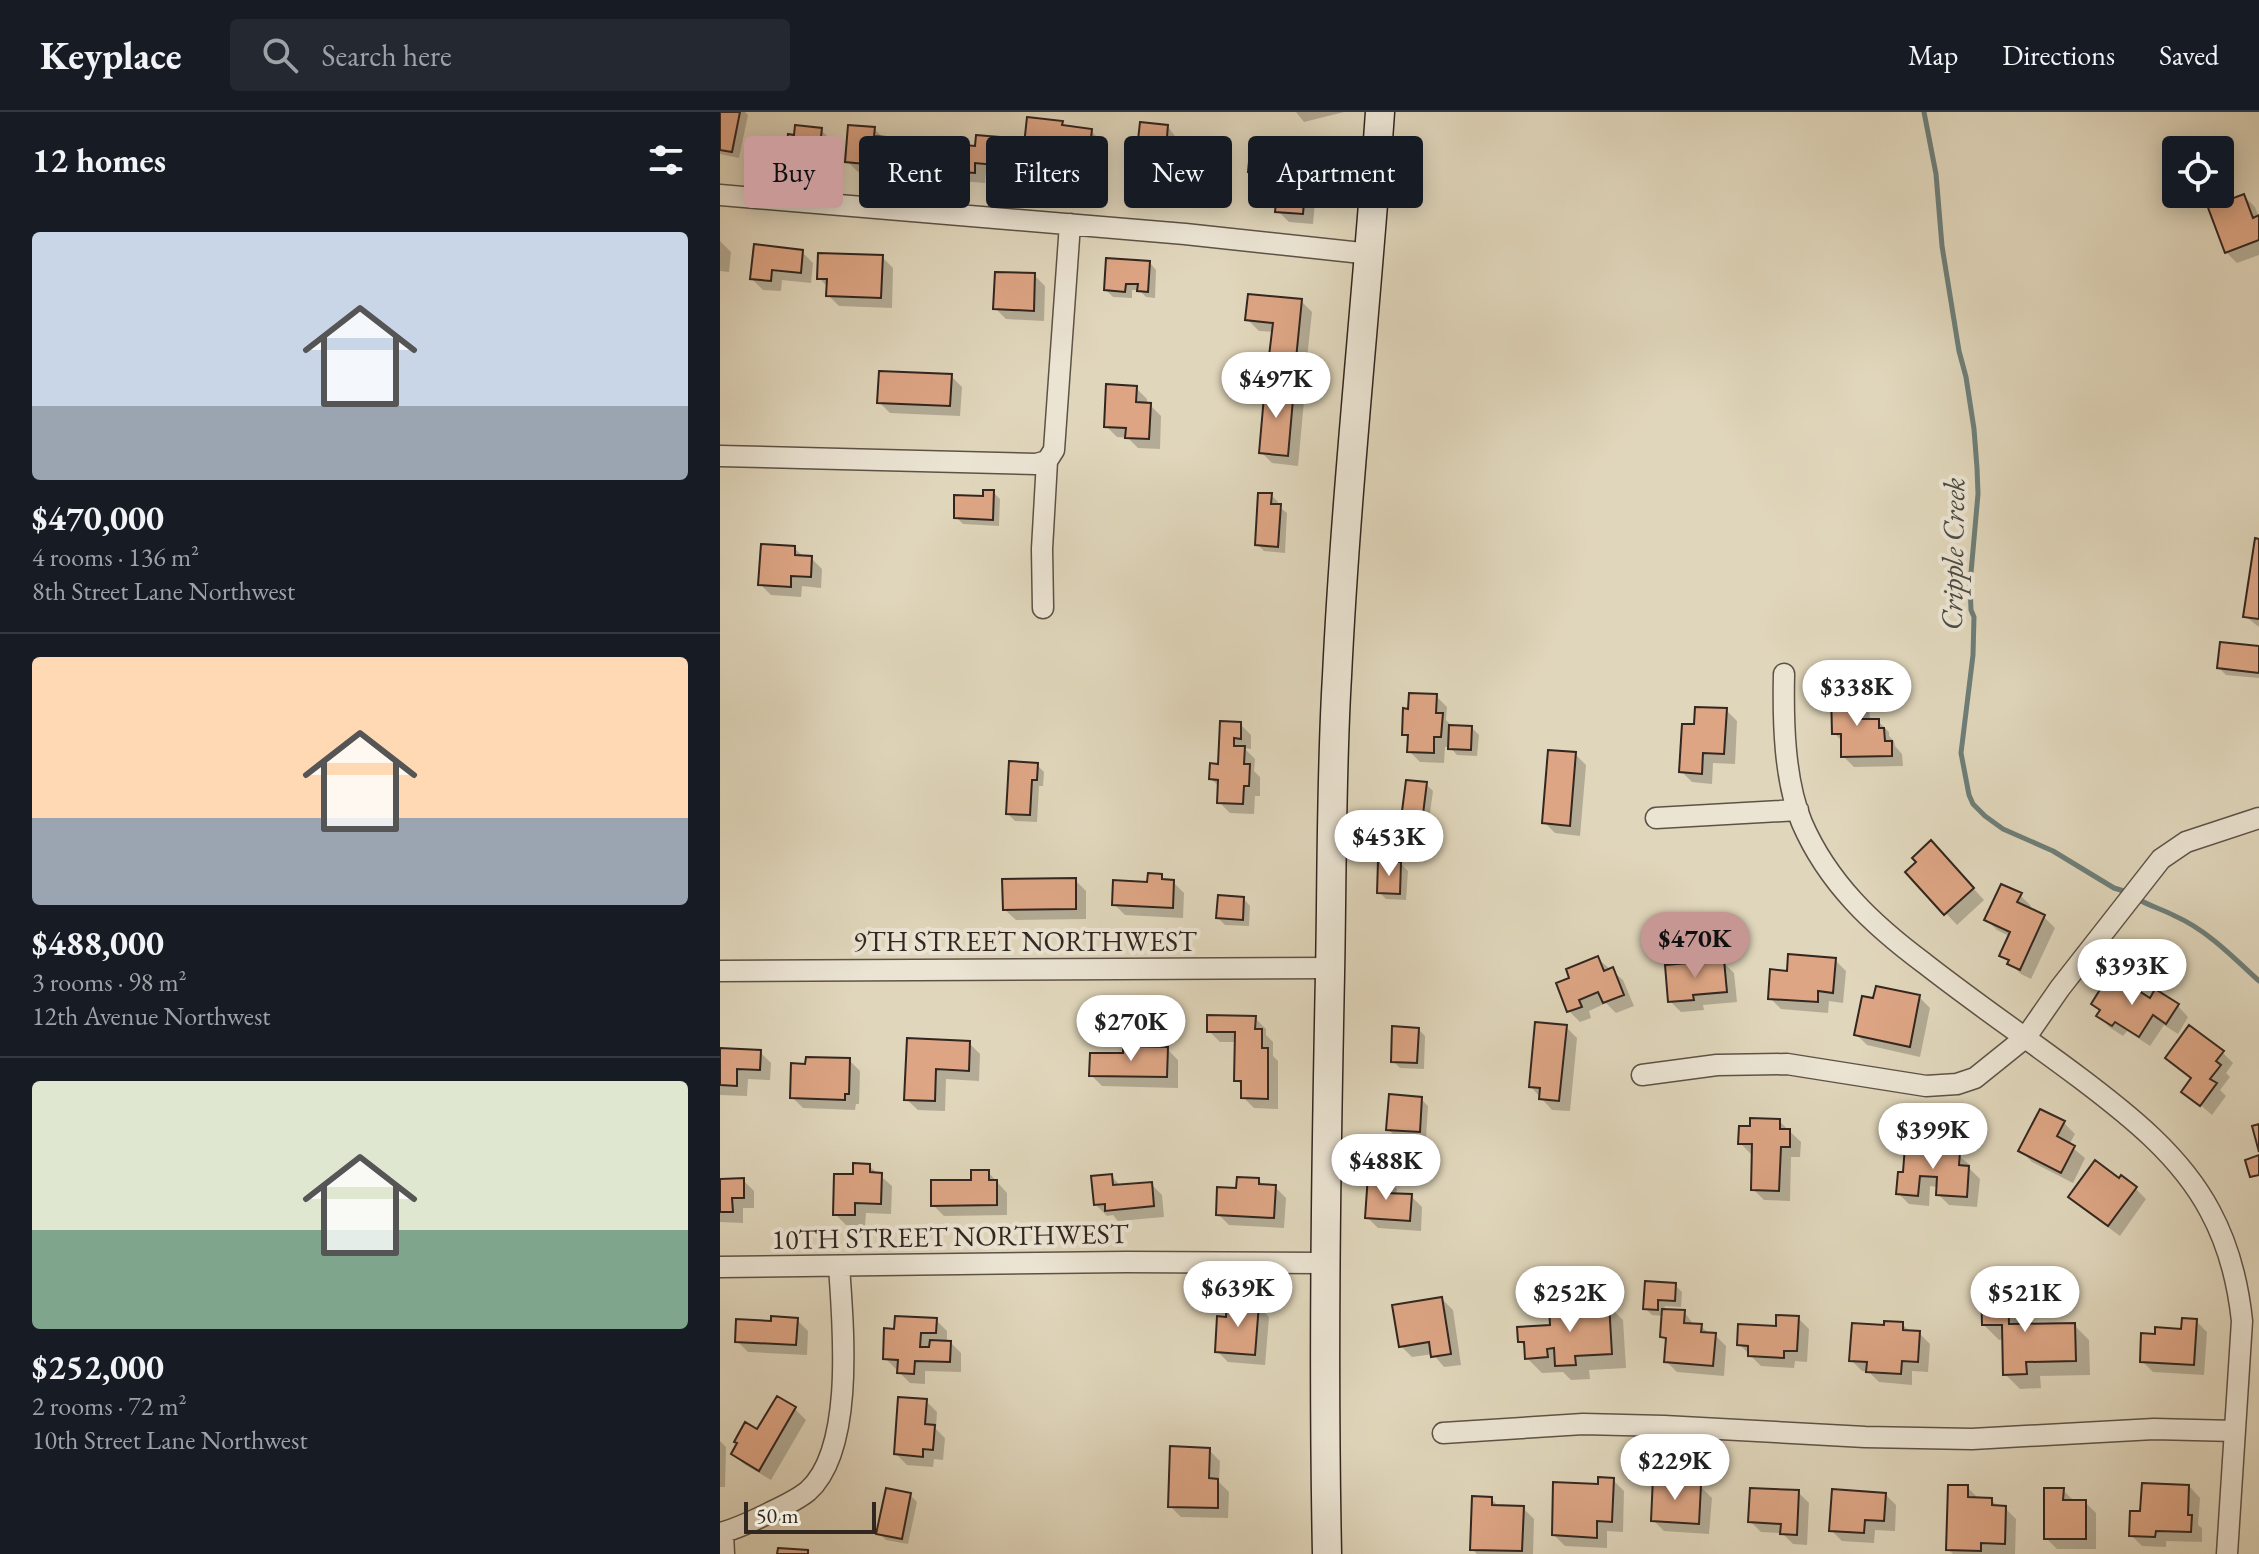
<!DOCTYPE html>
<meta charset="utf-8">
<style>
body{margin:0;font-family:"EB Garamond",serif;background:#242831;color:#f1f3f6;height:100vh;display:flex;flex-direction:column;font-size:30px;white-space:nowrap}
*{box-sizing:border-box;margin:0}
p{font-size:26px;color:#9ea1a6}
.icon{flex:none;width:44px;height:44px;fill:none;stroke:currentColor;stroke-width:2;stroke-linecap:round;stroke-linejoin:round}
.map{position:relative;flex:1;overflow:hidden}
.side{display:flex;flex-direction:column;background:#171b24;width:720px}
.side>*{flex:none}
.top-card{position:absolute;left:24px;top:24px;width:760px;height:72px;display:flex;gap:16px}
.controls{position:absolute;left:1442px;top:24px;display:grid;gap:16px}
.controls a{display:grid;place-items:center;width:72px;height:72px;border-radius:8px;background:#171b24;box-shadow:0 4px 20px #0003;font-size:40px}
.scale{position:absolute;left:24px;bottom:20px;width:132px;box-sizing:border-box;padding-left:8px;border:4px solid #322620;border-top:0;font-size:22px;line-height:28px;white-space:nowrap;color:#322620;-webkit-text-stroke:6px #ebe4d3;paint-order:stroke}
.price{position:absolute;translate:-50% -68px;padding:0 18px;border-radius:28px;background:#fff;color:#222;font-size:26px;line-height:52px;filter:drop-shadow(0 2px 4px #0008)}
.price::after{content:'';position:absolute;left:50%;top:48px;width:24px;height:18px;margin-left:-12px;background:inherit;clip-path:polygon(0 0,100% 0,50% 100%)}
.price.selected{background:#c59692;color:#111}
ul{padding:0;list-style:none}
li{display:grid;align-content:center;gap:16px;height:424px;padding:0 32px}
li+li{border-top:2px solid #363941}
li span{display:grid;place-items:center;height:248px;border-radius:8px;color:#555}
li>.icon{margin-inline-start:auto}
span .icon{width:144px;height:144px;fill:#fffc;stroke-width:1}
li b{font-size:34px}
h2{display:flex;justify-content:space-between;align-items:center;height:96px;padding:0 32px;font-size:34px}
.pill{padding:0 28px;border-radius:8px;background:#171b24;box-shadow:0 4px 20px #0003;font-size:28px;line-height:72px}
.pill.selected{background:#c59692;color:#111}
header{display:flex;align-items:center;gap:48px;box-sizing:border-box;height:112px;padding:0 40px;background:#171b24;border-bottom:2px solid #363941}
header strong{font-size:38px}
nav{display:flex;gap:44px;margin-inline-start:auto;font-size:28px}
.search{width:560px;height:72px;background:#242831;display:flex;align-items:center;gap:20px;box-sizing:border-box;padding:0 28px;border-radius:8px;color:#9ea1a6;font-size:30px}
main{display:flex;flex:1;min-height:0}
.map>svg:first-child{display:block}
.shadow{fill:#0003}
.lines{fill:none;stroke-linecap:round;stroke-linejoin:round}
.stream{stroke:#6d7e78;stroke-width:5}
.building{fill:#dda584;stroke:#322620;stroke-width:2}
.street-casing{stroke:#5e5247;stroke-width:23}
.secondary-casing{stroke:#322620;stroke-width:31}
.street{stroke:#ebe4d3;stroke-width:20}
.secondary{stroke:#ebe4d3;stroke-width:28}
.labels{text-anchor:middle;stroke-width:8;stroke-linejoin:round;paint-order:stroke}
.street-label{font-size:28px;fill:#322620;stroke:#ebe4d3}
.water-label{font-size:30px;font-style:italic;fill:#4a4b44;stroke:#ebe4d3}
</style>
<header>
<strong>Keyplace</strong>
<div class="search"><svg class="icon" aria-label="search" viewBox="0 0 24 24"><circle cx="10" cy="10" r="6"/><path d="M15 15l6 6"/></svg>Search here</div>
<nav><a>Map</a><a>Directions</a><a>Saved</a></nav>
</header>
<main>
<section class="side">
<h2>12 homes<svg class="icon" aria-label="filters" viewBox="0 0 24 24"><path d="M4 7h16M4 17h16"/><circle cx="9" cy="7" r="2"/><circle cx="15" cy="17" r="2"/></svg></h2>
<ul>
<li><span style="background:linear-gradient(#c9d6e8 70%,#9aa5b1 0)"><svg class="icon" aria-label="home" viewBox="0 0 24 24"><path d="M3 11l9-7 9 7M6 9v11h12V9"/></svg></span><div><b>$470,000</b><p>4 rooms · 136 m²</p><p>8th Street Lane Northwest</p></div></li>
<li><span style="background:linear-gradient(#ffd9b3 65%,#9aa5b1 0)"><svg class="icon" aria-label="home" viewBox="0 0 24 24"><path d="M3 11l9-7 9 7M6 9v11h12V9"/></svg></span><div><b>$488,000</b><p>3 rooms · 98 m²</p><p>12th Avenue Northwest</p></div></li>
<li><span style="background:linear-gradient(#dfe7d0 60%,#7fa58c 0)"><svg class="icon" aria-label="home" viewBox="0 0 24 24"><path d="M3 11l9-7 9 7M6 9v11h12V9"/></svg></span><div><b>$252,000</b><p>2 rooms · 72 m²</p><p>10th Street Lane Northwest</p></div></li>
</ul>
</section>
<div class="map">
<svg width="1539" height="1442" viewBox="0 0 1539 1442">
<rect width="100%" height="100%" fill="#e0d6bb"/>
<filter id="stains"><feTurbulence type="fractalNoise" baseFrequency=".0025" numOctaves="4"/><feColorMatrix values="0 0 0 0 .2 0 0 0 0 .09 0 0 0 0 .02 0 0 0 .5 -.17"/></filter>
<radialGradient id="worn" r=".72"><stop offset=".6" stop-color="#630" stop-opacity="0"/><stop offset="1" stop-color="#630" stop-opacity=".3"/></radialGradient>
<!-- shadow -->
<path class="shadow" d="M0,0H25L28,3L19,46L0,42Z
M576,0H624L584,10Z
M342,11L347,16L371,19L382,30L379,54L347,51V56L316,52L305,41Z
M448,15L458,28L469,29L480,40L477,70L454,67L453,78L427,75L416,64Z
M154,17L165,27L189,29L200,40L199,54L156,51L155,62L138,60L127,49Z
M101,18L108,25L105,48L76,45L68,38Z
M278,27L289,38L287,63L266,61L265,71L240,69L236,65L220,64L209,53Z
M587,46L598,57L593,112L569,110L558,99L560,72L541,71L530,60Z
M1507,79L1515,87L1524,84L1535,95L1539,106V143L1517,151L1506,140L1500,82Z
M0,129L11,140L9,160L0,159Z
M82,140L93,151L91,171L62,168L61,179L43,178L32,167Z
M162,145L173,156L172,196L119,194L108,183V175L99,166Z
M430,151L436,158L435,186L426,185L419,178H412V186L393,185L386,178Z
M314,163L325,174L324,209L286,207L275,196Z
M581,189L592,200L586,256L562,254L551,243L554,220L539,219L528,208Z
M231,264L242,275L240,304L170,301L159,290Z
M416,276L427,287V293H430L441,304L440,337L418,336L408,326L397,325L386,314Z
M573,278L584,289L578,354L552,351L541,340Z
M273,380L280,387L279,414L243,412L236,405Z
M551,383L558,390V394L567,401L565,441L544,439L537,432Z
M1539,429V515L1525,504Z
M74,436L84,445L91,446L102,457L101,476L82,474L81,485L51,483L40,472Z
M1539,536V566L1506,563L1499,556Z
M1138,581L1149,592L1150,609H1158L1169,620V624L1174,629L1175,634L1182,642L1183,654L1134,655L1123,644V630L1114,621Z
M716,584L727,595L726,608L733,615L752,616L759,623L757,644L737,643L730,635H725L724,651L700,650L689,639V627L684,622Z
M1006,598L1017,609L1015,652L993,651L992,672L972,670L961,659L976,614Z
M520,612L531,623V637L524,636L535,647L534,659L540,665V684H535L534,702L510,701L499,690L500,675L491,667L500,654Z
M855,642L866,653L860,724L835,721L824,710Z
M317,653L324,660L323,674H319L317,710L295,709L288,702Z
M706,672L713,679L708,716L690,713L683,706Z
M1222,742L1264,788L1237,813L1187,760Z
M681,752L688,759L686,788L666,787L659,780Z
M441,764L447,770H453L464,781L463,806L405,803L394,792Z
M355,768L366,779V807L296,808L285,798Z
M1300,783L1311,794L1309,798L1324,805L1335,816L1311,867L1301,862L1282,844L1291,825L1277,818L1266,807Z
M524,787L530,794L529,814L505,813L498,806Z
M878,847L903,868L914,894L896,901L886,891L869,899L871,906L860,910L849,899L838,873L852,867Z
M1115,848L1126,859L1123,891L1109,889L1108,901L1061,897L1050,886L1068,861Z
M1003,850L1014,861L1017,890L983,893L984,898L961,900L950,889Z
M1398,878L1431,889L1458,894L1468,905L1458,922L1444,913L1430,934L1407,919L1403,924L1389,915L1379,904L1381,900L1373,892Z
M1199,885L1210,896L1200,945L1147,933L1136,922L1155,889Z
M535,906L546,917V923L553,930V944L558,949V997L534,996L523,985V974L516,968L517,930H500L489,919Z
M846,915L857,926L850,999L832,998L811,975Z
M698,917L705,924L704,957L680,956L673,949Z
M189,928L249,931L260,942L259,969L226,967L225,999L198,998L186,987Z
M447,937L458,948V976L382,974L371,963L405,943Z
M0,938L40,940L51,951L50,968L28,967L27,984L0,983Z
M1502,940L1513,951L1506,961L1510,965L1500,978L1506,984L1492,1003L1464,979L1472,968L1447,946Z
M129,948L140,959L139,992H136L135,998L83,996L72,985Z
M701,987L708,994L706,1026L675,1024L668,1017Z
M1059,1009L1081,1030L1080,1045H1071L1070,1089L1044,1088L1033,1077L1034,1042H1031L1020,1031Z
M1344,1011L1355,1022L1349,1033L1365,1046L1353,1071L1312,1050L1301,1039Z
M1229,1036L1250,1053V1057L1260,1067L1257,1095L1229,1093L1218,1082V1075L1210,1074L1209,1094L1189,1092L1178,1081L1219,1038Z
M149,1054L172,1074L171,1102L146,1101L145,1114L126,1113L115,1102L135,1064Z
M268,1060L287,1081V1103L224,1104L213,1093Z
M391,1064L402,1075L431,1072L442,1083L444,1105L398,1109L393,1103L387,1104L376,1093Z
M666,1066L677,1077L676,1083L691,1084L702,1095L701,1119L658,1116L647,1105Z
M23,1068L34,1079V1096H23V1111L0,1110V1069Z
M538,1068L545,1074L555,1075L566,1086L564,1116L509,1113L498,1102L518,1078Z
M1400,1069L1415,1076L1426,1087L1400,1124L1362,1096L1351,1085Z
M1287,1172L1302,1187L1303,1214L1354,1213L1369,1228L1370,1263L1320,1264L1321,1276L1300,1277L1285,1262L1284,1227L1279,1228L1264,1213Z
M955,1173L962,1180L961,1195L945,1194L944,1199L964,1200L975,1214H981L990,1223H995L1006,1234L1004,1264L957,1260L946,1249L948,1230L942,1225L944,1204L932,1203L925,1196Z
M722,1187L733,1198L741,1253L724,1255L713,1242L692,1245L681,1234Z
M888,1193L903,1208L906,1256L869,1258L870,1267L851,1268L843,1260L822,1261L807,1246L806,1236L800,1229Z
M538,1194L549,1205L545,1253L508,1250L497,1239L507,1207Z
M1078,1206L1089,1217L1087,1250L1075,1249L1074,1256L1041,1254L1019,1232Z
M77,1208L88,1219L87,1243L28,1240L17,1229L53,1211Z
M216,1208L227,1219V1230H230L241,1241V1260L205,1259V1272L190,1271L179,1260L180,1257H176L165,1246L176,1219Z
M1476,1209L1487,1220L1484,1263L1433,1260L1422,1249Z
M1182,1212L1190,1220L1199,1221L1210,1232L1208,1260L1192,1259V1273L1159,1270L1149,1260L1142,1259L1131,1248L1166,1215Z
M58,1286L75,1297L86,1308L51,1368L24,1352L13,1341L19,1332L38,1320Z
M206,1289L217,1300L216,1317L225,1326L223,1348L214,1347L213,1355L187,1353L176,1342Z
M0,1329L6,1335L5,1375H0Z
M489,1338L500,1349L499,1370L509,1380L508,1406L461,1405L450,1394Z
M893,1368L904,1379L903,1420L887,1419V1436L845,1434L834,1423L880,1374Z
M953,1368L958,1374L981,1375L992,1386L989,1422L944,1419L933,1408Z
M1469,1374L1480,1386L1478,1413L1482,1416V1430L1446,1429V1435L1422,1434L1411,1423L1422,1401Z
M1247,1375L1258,1386L1271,1388L1279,1395L1285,1396L1296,1407L1295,1442H1233L1228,1437Z
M1343,1378L1354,1389L1365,1390L1376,1401V1437H1337L1326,1426Z
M1078,1380L1089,1391L1087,1433L1073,1432L1062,1421L1041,1420L1030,1409Z
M1165,1382L1176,1393L1175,1419L1155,1418L1154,1431L1122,1429L1111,1418Z
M190,1383L197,1390L188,1432L166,1428L159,1421Z
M771,1387L780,1395L803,1396L814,1407L813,1442H757L752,1437Z"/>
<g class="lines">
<!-- stream -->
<path class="stream" d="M1204,0L1216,62L1222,134L1239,239L1246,265L1254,317L1257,356L1258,382L1250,472L1251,498L1254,505L1253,543L1241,641L1249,683L1253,692L1265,704L1283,717L1333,739L1394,776L1407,780
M1416,786C1429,794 1442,797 1455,804C1487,818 1514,846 1539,869"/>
</g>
<!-- building -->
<path class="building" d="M0,0H20L12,40L0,38Z
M307,5L343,9L342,13L372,17L369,44L337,41V46L303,42Z
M420,10L448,13L447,25L470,27L466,60L443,57L442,68L414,65Z
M75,13L102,16L99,42L66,39L68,22L74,23Z
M128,13L155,15L154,24L190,27L189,44L146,41L145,52L125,50Z
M256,23L279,25L276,53L255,51V61L227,59L228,55L207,54L209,30L255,34Z
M530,39L588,44L583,102L555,100L559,63L528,60Z
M1508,77L1511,87L1524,82L1533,106L1539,103V128L1505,141L1484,85L1500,82V79Z
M34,132L83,138L81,161L52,158L51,169L30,167Z
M98,141L163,143L161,186L106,184L107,167H97Z
M386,146L430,149L428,180L417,179L418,172H406L405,180L384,178Z
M275,160L315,161L314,199L273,197Z
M528,182L582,187L576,247L549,244L553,211L525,208Z
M159,259L232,262L230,294L157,291Z
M386,272L417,274L416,290L431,291L429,327L405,326L406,316L384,315Z
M545,273L574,276L568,344L539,341Z
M263,378H274L273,408L234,406V383L263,384Z
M538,381H552L551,392H561L558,435L535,433Z
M1535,426L1539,427V507L1523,505Z
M41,432L75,434V443L92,444L91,465L71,464V475L38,473Z
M1500,530L1539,534V561L1497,556Z
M1139,579L1140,607H1159V616H1164L1165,629H1172V644L1121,645V622H1112L1111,580Z
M689,581L717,582L716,601H723L721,625H714V641L687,640L688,623H682L683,596L688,597Z
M975,595L1007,596L1004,642L983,641L982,662L959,660L962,612H974Z
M500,609L521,610V627L514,626V634H525L524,652H530L529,674H524L523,692L497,691L498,668L489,667L490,651L498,652Z
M729,613L752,614L751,638L728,637Z
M828,638L856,640L850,714L822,711Z
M289,649L318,651L317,668H312L310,703L286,702Z
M686,668L707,670L702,710L681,707Z
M1211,728L1254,776L1224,803L1185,760L1196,750L1192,746Z
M658,749L681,750L680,782L657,781Z
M428,761L442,762V767L454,768L453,796L392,793L393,768L427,770Z
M356,766V797L283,798L282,767Z
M1281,772L1302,781L1297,790L1325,803L1300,858L1287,852L1289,848L1279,844L1290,820L1264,808Z
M498,783L524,785L523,808L496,806Z
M1068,842L1116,846L1113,881L1098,879V890L1048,887L1050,857L1067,859Z
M878,844L884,859L893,855L904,883L883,891L878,880L859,888L862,895L847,900L836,871L849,866L846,857Z
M1004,848L1007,880L973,883L974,888L948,890L945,853Z
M1386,868L1398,876L1402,868L1430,886L1435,877L1459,892L1446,912L1433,903L1419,925L1395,910L1392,914L1376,904L1380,898L1371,892Z
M1156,874L1200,883L1190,935L1134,923L1142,884L1153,886Z
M487,903L536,904L535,917H542V936H548V987L521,986V969H514L515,920H487Z
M815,910L847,913L839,989L819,987L820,976L809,975Z
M1469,913L1504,939L1496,949L1501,953L1490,967L1497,971L1480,994L1461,980L1471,966L1445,946Z
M672,914L699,916L697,951L671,950Z
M187,926L250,929L249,959L216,957L215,989L184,988Z
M403,934L448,935L447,965L369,964L370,941H403Z
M0,936L41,938L40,958L17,957V974L0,973Z
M86,945L130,946L129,982H125V988L70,986L71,951L85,952Z
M669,982L702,985L700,1020L666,1018Z
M1320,997L1345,1009L1337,1024L1355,1034L1341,1061L1298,1039Z
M1030,1006L1060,1007V1017H1070V1035H1061L1059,1079L1031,1078L1032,1032H1018L1019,1014H1030Z
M1539,1012V1040L1532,1014Z
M1217,1033L1229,1034V1040H1240L1239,1053L1249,1054L1247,1085L1216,1083L1217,1065L1200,1064L1198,1084L1176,1082L1178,1060H1183L1185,1034L1217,1036Z
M1539,1043V1063L1530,1065L1525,1048Z
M1375,1048L1399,1066L1401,1063L1417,1075L1388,1114L1348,1085Z
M133,1051L150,1052V1060L162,1061L161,1092L135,1091V1103H113L114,1062H133Z
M251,1058H269V1068H277V1093L211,1094V1068H251Z
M392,1062L393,1073L432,1070L434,1094L385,1099V1092L374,1093L371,1064Z
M648,1063L667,1064L665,1081L692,1082L690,1109L645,1106Z
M517,1065L539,1066V1072L556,1073L554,1106L496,1103L497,1075L516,1076Z
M24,1066V1086H12L13,1100H0V1067Z
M925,1169L956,1171L955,1189L938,1188V1198L923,1197Z
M1288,1170L1289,1212L1355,1211L1356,1249L1306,1250L1307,1262L1283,1263L1282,1213H1262L1261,1171Z
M722,1185L731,1242L711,1245L709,1230L679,1235L672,1193Z
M507,1190L539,1192L535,1243L495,1240L497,1204L506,1205Z
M889,1191L892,1242L855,1244L856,1253L835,1254L834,1236L827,1237L828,1245L805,1247L804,1230H798L797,1215L830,1213L829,1194Z
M942,1197L965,1198L964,1211L982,1212L981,1220L996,1221L993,1254L944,1250L946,1226L940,1225Z
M1056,1203L1079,1204L1077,1239H1064V1246L1028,1244V1234L1017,1233L1018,1212L1056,1214Z
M51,1204L78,1206L76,1233L15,1230L16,1207L51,1209Z
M175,1204L217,1206L216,1221H201L200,1235H209L210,1228L231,1229L230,1250L195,1249L194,1262L177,1261L178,1248L163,1247L164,1216L174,1217Z
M1462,1206L1477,1207L1474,1253L1420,1250L1421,1221L1435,1222V1215L1461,1217Z
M1164,1209L1183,1210V1218L1200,1219L1198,1250L1182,1249L1181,1262L1146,1260L1147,1250L1129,1249L1132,1211L1164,1213Z
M57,1284L76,1295L39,1359L11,1342L17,1331L14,1330L25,1310L37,1317Z
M178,1285L207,1287L205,1312L215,1313L213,1338L203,1337V1345L174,1342Z
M450,1334L490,1336L489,1366L498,1367V1396L448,1395Z
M878,1365L894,1366L892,1410L877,1409V1426L832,1423L833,1370L878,1372Z
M933,1365L954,1366L953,1371L981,1373L979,1412L931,1409Z
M1422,1371L1469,1373L1468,1403H1472L1471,1420L1436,1419L1435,1425L1409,1424L1410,1399H1420Z
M1228,1373H1248V1385L1272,1386V1393L1286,1394L1285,1432L1261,1431V1439L1226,1438Z
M166,1376L191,1381L182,1427L156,1422Z
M1030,1376L1079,1378L1077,1423L1060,1422L1061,1412L1028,1410Z
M1324,1376H1344L1343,1388H1366V1427H1324Z
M1112,1377L1166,1381L1164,1409L1145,1408L1144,1421L1109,1419Z
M752,1384L772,1385V1393L804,1394L802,1439L750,1438Z
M58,1436L88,1438V1442H57Z"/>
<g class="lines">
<!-- street casing -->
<g class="street-casing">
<path id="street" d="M0,83L465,122L651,142
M0,344L316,352L327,349
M323,496L322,437L327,349L334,338L350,112
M1064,562C1063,608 1064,668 1082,711C1108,771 1153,813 1204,851C1255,891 1308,927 1360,966C1409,1003 1461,1044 1490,1099C1509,1134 1518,1171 1522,1209L1507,1442
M936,706L1078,698
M0,859L610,856
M922,963L997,953L1067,952L1206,974L1237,972L1255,966L1306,925L1340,876L1441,747L1466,730L1539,706
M0,1155L406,1150L605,1151
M723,1321L863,1312L944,1314L1145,1325L1252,1327L1434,1317L1515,1319
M0,1421C17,1417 35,1408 51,1400C64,1394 77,1388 88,1379C135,1337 123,1213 119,1154
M3,1421L4,1442"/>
</g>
<!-- secondary casing -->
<g class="secondary-casing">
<path id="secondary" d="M607,1442C603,1248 606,1055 610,862C612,763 611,663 617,564C626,376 647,188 660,0"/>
</g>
<!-- street -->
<use href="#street" class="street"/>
<!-- secondary -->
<use href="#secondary" class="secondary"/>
</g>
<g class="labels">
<!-- street labels -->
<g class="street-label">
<text x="305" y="839">9TH STREET NORTHWEST</text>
<text transform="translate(230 1124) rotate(-1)" y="10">10TH STREET NORTHWEST</text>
</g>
<!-- water labels -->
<g class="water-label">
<text transform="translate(1233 442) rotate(-89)" y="10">Cripple Creek</text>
</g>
</g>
<rect width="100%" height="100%" filter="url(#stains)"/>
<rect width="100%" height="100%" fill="url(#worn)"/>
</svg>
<div class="controls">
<a><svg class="icon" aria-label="locate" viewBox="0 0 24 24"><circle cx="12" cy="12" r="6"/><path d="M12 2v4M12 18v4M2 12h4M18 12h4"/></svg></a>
</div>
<div class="scale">50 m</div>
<b class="price" style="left:556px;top:308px">$497K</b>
<b class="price" style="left:1137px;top:616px">$338K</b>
<b class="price" style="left:669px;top:766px">$453K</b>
<b class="price selected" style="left:975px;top:868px">$470K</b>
<b class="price" style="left:1412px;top:895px">$393K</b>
<b class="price" style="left:411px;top:951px">$270K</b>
<b class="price" style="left:1213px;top:1059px">$399K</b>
<b class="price" style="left:666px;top:1090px">$488K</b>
<b class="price" style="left:518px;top:1217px">$639K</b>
<b class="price" style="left:850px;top:1222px">$252K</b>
<b class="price" style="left:1305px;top:1222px">$521K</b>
<b class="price" style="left:955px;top:1390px">$229K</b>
<div class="top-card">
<a class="pill selected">Buy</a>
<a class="pill">Rent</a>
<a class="pill">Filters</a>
<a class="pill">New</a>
<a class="pill">Apartment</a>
</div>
</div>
</main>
